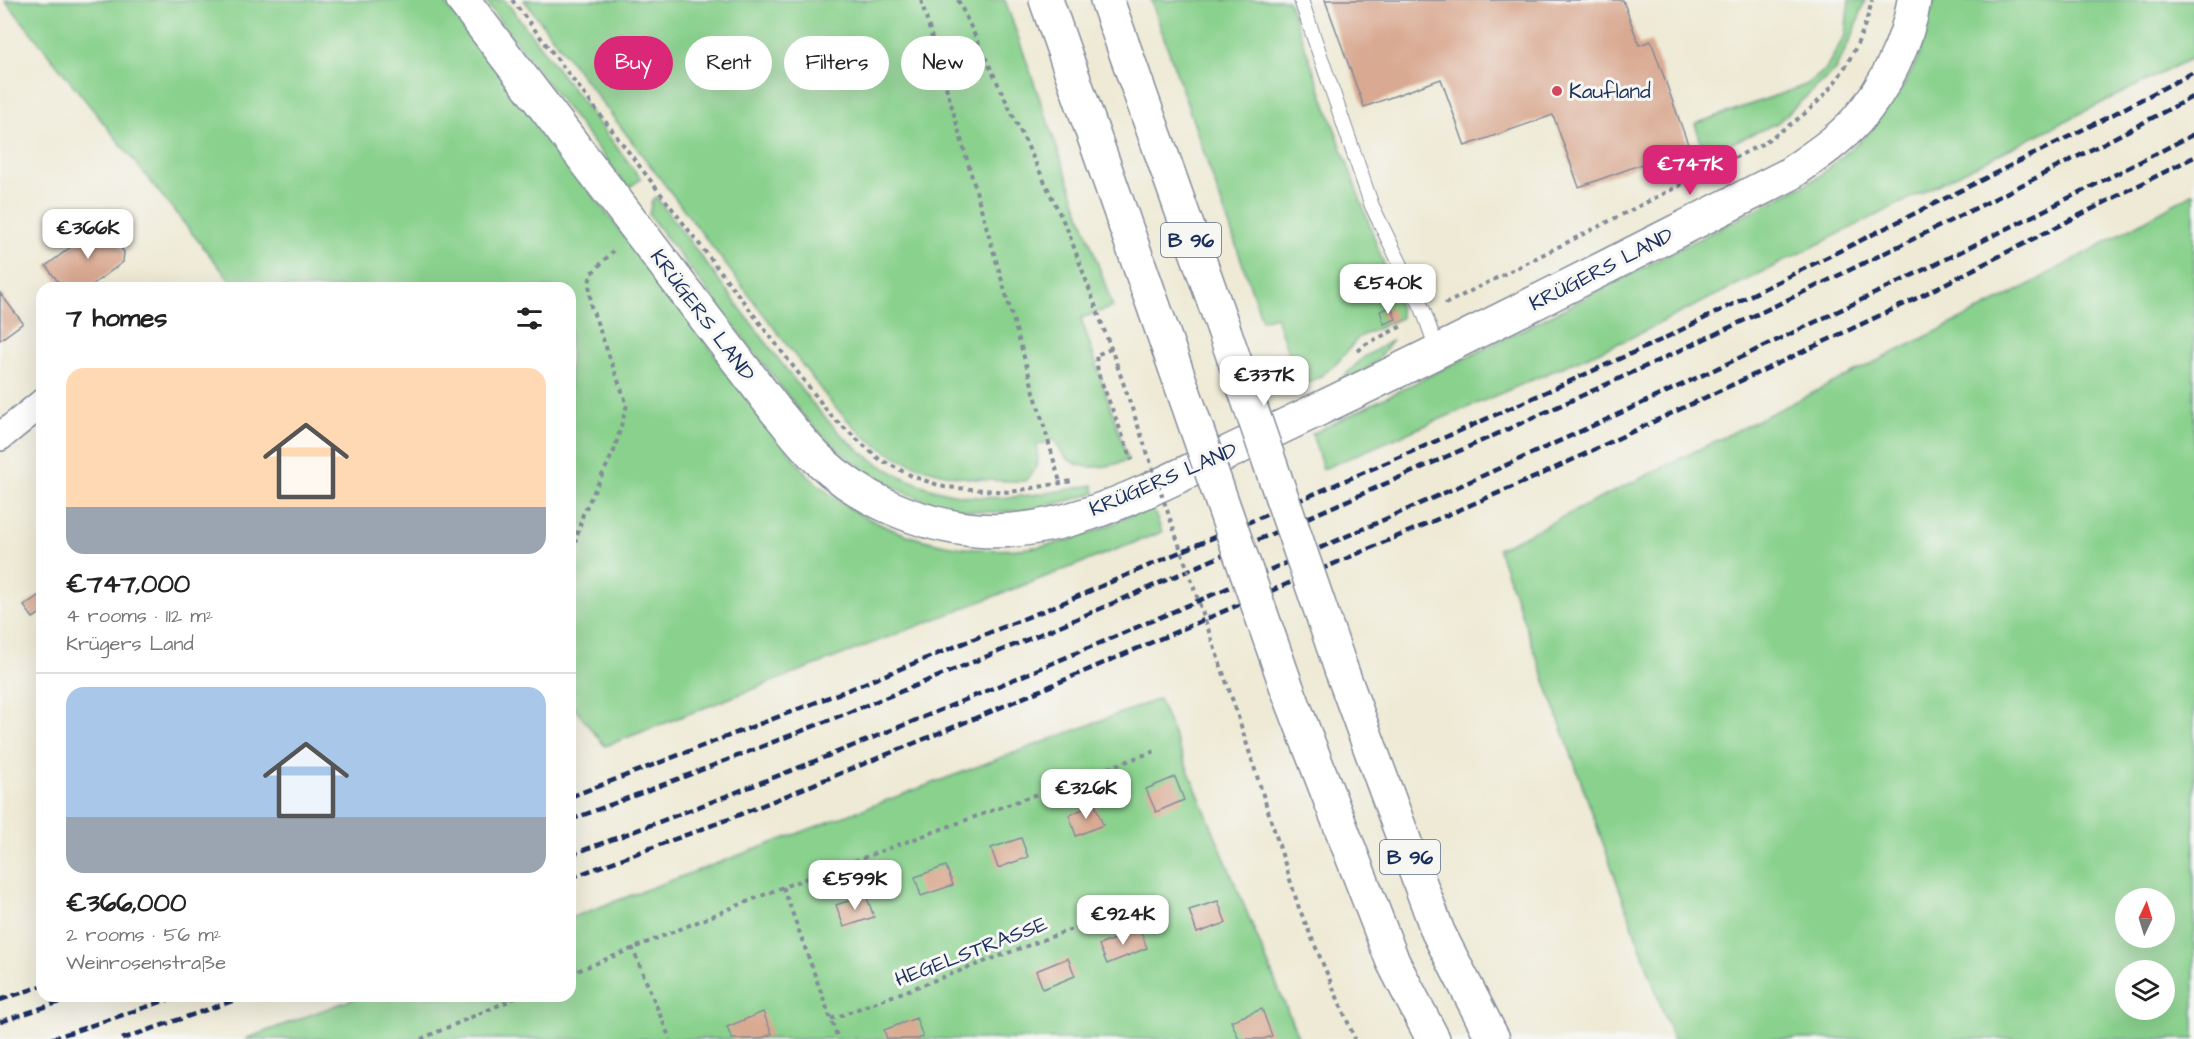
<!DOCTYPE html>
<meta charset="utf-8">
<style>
body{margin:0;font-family:"Architects Daughter",sans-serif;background:#f6f6f6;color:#222;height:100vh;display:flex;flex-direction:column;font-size:22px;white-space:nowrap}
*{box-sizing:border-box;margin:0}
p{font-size:20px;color:#767676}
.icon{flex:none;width:33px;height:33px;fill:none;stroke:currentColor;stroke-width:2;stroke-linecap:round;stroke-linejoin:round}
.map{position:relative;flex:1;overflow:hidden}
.side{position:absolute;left:36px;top:282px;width:540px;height:720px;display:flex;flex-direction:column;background:#fff;border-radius:18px;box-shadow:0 6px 24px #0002}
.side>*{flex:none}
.banner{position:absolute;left:594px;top:36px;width:570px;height:54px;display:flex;gap:12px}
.needle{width:39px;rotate:4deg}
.controls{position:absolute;left:2115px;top:888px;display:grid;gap:12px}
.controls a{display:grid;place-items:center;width:60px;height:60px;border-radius:50%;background:#fff;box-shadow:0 6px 24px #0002;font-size:30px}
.price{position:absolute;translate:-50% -51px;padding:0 14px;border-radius:12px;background:#fff;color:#222;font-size:20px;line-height:39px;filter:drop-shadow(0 2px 3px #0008)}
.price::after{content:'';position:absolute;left:50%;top:36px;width:18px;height:14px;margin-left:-9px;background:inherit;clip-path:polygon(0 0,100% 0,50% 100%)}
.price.on{background:#db2777;color:#fff}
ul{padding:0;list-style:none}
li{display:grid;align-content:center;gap:12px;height:318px;padding:0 30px}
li+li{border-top:2px solid #e0e0e0}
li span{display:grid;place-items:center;height:186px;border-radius:18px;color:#555}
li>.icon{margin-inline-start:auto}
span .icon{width:108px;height:108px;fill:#fffc;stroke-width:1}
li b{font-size:26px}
h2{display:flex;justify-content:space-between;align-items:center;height:72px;padding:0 30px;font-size:26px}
.chip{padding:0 21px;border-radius:27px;background:#fff;box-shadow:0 6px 24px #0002;font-size:21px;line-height:54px}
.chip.on{background:#db2777;color:#fff}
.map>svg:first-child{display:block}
.green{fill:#89d18d;stroke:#528076;stroke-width:1.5;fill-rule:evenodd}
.building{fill:#d9a991}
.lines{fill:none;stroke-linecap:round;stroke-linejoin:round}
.service-casing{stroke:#848c9a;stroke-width:16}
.minor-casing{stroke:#848c9a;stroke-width:30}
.tertiary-casing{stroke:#848c9a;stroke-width:36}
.trunk-casing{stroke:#848c9a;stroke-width:36}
.path{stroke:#848c9a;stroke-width:4;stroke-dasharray:4.5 4.5;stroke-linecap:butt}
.service{stroke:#fff;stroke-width:14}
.minor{stroke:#fff;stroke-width:27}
.tertiary{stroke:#fff;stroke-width:33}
.trunk{stroke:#fff;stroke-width:33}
.rail{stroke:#1b2f5e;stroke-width:4.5;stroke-dasharray:9 4.5;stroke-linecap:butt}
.trunk-bridge-casing{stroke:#848c9a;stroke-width:36;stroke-linecap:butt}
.path-bridge{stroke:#848c9a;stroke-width:4;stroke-dasharray:4.5 4.5;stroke-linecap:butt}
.trunk-bridge{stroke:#fff;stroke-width:33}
.poi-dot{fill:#d1495b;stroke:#f6f6f2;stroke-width:2}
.labels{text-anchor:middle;stroke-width:6;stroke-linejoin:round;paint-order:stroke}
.shield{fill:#f6f6f2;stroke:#5d6b8a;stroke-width:1.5}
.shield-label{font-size:20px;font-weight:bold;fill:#1b2f5e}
.poi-label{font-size:21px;fill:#1b2f5e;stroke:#f6f6f2;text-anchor:start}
.street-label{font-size:21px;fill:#1b2f5e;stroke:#f6f6f2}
</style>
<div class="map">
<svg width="2194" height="1039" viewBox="0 0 2194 1039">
<rect width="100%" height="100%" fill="#f6f6f2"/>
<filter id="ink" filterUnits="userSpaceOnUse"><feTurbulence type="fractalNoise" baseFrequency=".0167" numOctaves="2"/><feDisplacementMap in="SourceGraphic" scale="12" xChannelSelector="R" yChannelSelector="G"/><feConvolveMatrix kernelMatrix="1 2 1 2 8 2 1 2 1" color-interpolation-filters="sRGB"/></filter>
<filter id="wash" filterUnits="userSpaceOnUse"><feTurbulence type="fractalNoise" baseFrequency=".008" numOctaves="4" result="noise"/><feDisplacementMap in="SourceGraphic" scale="24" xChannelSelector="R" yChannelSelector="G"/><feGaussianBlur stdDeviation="1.35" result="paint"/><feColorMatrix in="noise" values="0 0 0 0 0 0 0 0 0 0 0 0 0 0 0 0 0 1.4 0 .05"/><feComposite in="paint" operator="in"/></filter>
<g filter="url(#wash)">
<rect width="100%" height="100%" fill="#eeead5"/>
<!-- green -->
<path class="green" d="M5,0H443L808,476C822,487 836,500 851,509C912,546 984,558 1054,544C1087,537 1120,520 1152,506L1162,532L605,746L570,703V288H236Z
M484,0H505L641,179L628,188Z
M524,0H1005L1113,307L1081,318L1128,460C1107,468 1078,473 1062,453C1059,449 1057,444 1054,440L1037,445C1040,462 1037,469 1025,481C967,482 908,473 862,434C852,425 842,414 832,404Z
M1151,0H1288L1400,309L1401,318L1359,337L1337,363L1321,376L1299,387L1276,316L1262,320Z
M1849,0H1865L1855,30L1835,70L1777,123L1705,155L1695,124L1806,85L1825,70L1845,35Z
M1934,0H2194V57L1626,340L1323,469L1312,434L1536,323L1817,178L1868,134L1905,83L1918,59Z
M2194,193V1039H1673L1498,549L2012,294ZM2126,898H2164V938H2126ZM2126,970H2164V1010H2126Z
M656,197C690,242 724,287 758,332C813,404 853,471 948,493C995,504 1046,493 1093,485L1095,493C1075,499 1054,505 1033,509C939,524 861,481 801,413L649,215L652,200Z
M1391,341C1377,366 1364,371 1338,382L1364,357Z
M1159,699L1299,1039H245L361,996H570V918Z"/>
<g id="blocks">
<!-- building -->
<path class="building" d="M1325,0H1623L1639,45L1651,41L1689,147L1579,187L1553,115L1465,146L1441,79L1364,107Z
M97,227L107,229L124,252L123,262L88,288H63L46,266Z
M0,293L23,323L0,340Z
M1391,307L1396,319L1384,324L1380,311Z
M42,593V612L33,618L24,606Z
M1175,777L1184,800L1156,812L1146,789Z
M1095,804L1103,825L1076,836L1069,815Z
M1021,838L1028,857L998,868L991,848Z
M946,866L953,885L921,896L915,877Z
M866,895L874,917L844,927L836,905Z
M1218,901L1226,923L1197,933L1189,910Z
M1140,929L1147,948L1107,964L1099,945Z
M1068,958L1075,976L1043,989L1036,971Z
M1262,1009L1272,1036L1263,1039H1239L1231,1021Z
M763,1012L772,1034L759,1039H732L727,1027Z
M916,1018L923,1037L917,1039H887L884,1030Z"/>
</g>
</g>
<g filter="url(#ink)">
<use href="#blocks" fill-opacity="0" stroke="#848c9a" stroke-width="1.5"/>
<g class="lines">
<!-- service casing -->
<g class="service-casing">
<path id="service" d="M1301,0L1372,206L1423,310L1438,352"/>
</g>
<!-- minor casing -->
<g class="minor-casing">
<path id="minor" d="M0,437L42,403"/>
</g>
<!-- tertiary casing -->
<g class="tertiary-casing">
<path id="tertiary" d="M463,0L777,412C790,427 803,445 818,459C860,499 918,525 976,530C1054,537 1133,498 1202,465C1240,447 1277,429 1315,411C1474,335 1631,254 1788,175C1812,158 1837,142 1857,120C1885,88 1908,42 1914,0"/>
</g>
<!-- trunk casing -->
<g class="trunk-casing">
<path id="trunk" d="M1046,0L1168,347
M1107,0L1223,327
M1341,669L1438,932L1493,1039
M1287,688L1393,962L1433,1039"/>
</g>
<!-- path -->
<path class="path" d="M512,0L832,417L879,459L912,476L944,487L1010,492L1072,481
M921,0L1060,482
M958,0L1068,231L1117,365
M1445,304L1762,144C1778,132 1796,122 1811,108C1842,81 1863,40 1872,0
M1111,349L1096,355L1098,373L1132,460
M1358,351L1366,344L1404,325
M570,561L583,514L614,451L627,405L591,306L589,282L592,273L613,251
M1235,707L1299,908L1355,1039
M783,887L838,1039
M632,947L670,1039
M570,974L783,887L1155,751
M831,1019L1155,898
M421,1039L520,996"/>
<!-- service -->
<use href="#service" class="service"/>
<!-- minor -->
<use href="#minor" class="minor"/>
<!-- tertiary -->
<use href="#tertiary" class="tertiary"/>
<!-- trunk -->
<use href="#trunk" class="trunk"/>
<!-- rail -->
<path class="rail" d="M570,797L853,688L1060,604L1464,429L1661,340L2104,119L2194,72
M570,820C737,757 904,692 1069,622C1151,587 1233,551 1314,515C1612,385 1907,248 2194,96
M570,855C811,767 1046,667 1281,565C1590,430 1895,289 2194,134
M570,878L729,819L983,715L1540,475L1913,300L2194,157
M0,1000L42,986
M0,1022L78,996
M51,1039L179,996
M122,1039L247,996"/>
<!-- trunk-bridge casing -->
<g class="trunk-bridge-casing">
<path id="trunk-bridge" d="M1223,327L1341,669
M1168,347L1287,688"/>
</g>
<!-- path-bridge -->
<path class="path-bridge" d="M1117,365L1235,707"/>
<!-- trunk-bridge -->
<use href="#trunk-bridge" class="trunk-bridge"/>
</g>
</g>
<!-- markers -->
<circle class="poi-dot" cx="1557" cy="91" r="6"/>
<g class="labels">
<!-- shield labels -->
<g class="shield">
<rect x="1161" y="223" width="60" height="34" rx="4.5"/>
<rect x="1380" y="840" width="60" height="34" rx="4.5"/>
</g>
<g class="shield-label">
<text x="1191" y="247">B 96</text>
<text x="1410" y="864">B 96</text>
</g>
<!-- poi labels -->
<g class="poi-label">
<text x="1569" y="98">Kaufland</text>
</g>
<!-- street labels -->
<g class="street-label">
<text transform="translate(1601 269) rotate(-27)" y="7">KRÜGERS LAND</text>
<text transform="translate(703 315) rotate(53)" y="7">KRÜGERS LAND</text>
<text transform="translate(1163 479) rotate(-23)" y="7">KRÜGERS LAND</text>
<text transform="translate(971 951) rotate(-21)" y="7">HEGELSTRASSE</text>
</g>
</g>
</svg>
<div class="controls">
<a><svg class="needle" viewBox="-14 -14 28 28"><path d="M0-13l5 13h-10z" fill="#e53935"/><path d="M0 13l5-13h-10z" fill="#767676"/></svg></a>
<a><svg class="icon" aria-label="layers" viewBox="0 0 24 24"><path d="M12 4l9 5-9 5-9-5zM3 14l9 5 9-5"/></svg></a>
</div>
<b class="price on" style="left:1690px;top:196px">€747K</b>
<b class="price" style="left:88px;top:260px">€366K</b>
<b class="price" style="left:1388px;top:315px">€540K</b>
<b class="price" style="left:1264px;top:407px">€337K</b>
<b class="price" style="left:1086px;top:820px">€326K</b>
<b class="price" style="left:855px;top:911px">€599K</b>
<b class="price" style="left:1123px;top:946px">€924K</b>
<div class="banner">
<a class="chip on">Buy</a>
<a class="chip">Rent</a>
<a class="chip">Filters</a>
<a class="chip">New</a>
</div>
<section class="side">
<h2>7 homes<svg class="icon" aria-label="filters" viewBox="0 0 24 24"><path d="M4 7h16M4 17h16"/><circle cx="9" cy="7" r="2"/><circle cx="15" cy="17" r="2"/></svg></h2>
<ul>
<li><span style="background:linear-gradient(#ffd9b3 75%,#9aa5b1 0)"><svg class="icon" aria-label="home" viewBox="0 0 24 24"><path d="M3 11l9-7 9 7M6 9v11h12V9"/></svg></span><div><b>€747,000</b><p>4 rooms · 112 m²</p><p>Krügers Land</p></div></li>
<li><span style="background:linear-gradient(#a9c7e8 70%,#9aa5b1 0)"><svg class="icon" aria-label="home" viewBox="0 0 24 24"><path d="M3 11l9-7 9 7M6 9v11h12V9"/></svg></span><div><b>€366,000</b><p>2 rooms · 56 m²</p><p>Weinrosenstraße</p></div></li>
</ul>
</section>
</div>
